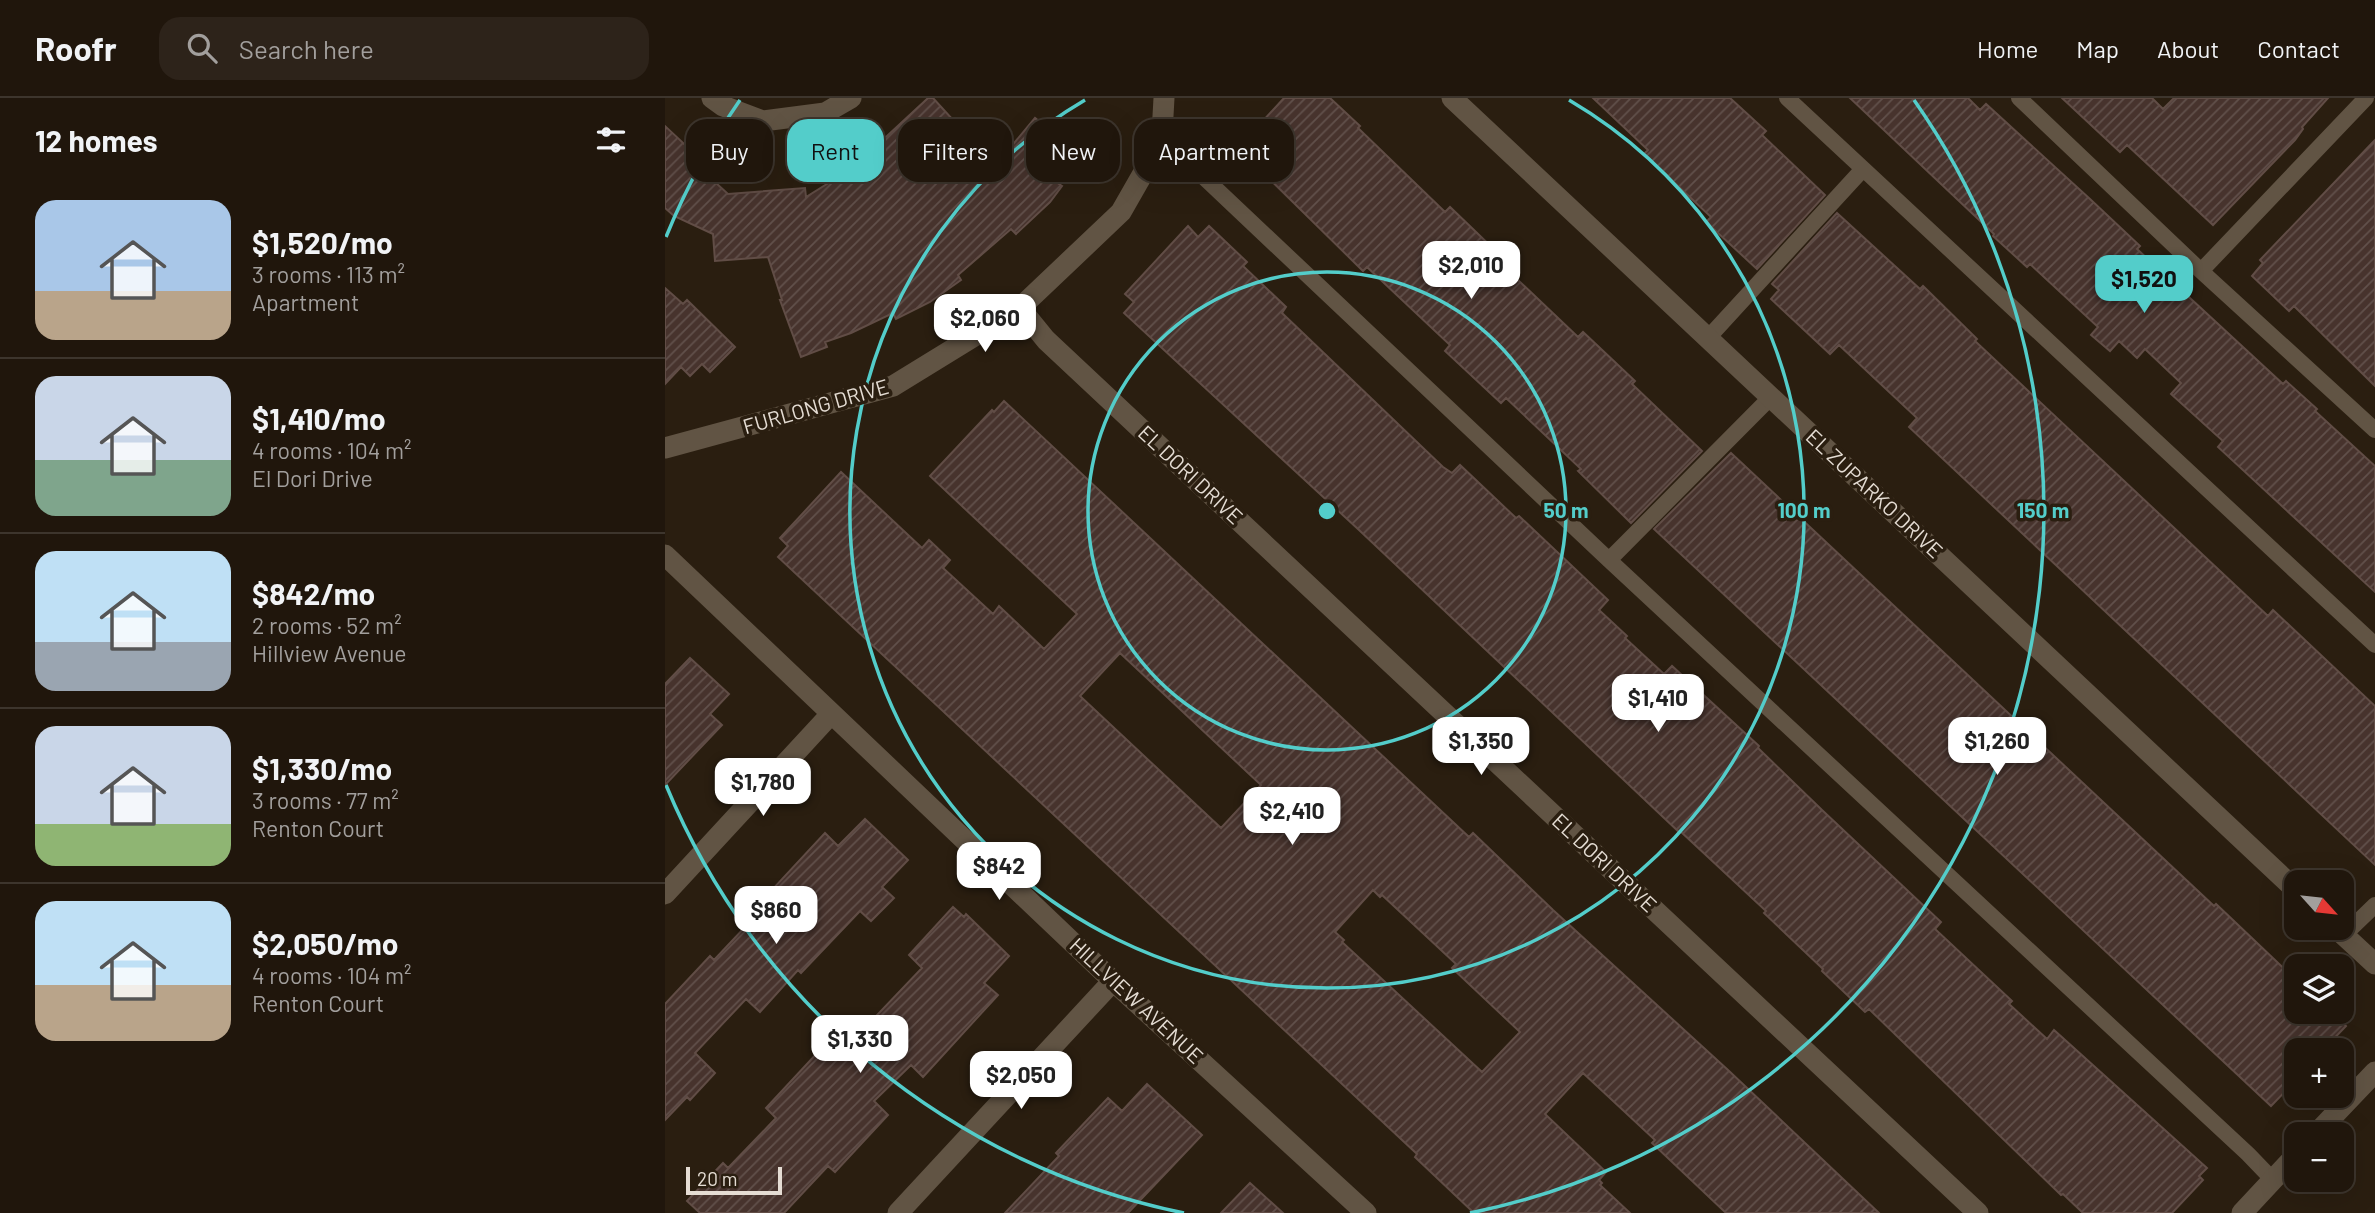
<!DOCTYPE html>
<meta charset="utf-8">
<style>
body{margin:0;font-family:Barlow,sans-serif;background:#2d231a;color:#f1f3f6;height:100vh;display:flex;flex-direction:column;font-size:26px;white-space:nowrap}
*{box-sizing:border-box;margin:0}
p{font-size:23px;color:#a29f9d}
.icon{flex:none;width:38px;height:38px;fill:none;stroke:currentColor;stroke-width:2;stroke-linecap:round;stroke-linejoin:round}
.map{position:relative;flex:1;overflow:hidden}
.panel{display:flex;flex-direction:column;background:#20160c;width:665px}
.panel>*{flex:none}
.guide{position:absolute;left:21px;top:21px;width:665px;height:63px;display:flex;gap:14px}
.needle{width:46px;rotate:117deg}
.controls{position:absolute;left:1619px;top:772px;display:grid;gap:14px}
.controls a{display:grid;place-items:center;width:70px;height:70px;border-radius:14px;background:#20160c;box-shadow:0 7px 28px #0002,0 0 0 2px #3d352d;font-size:35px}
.scale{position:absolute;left:21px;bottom:18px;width:96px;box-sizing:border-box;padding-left:7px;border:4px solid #e5ddd4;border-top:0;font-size:19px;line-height:24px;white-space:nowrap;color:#e5ddd4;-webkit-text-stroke:5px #2a1e10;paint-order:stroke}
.price{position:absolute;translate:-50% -60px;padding:0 16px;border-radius:14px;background:#fff;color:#222;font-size:23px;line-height:46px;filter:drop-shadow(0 2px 4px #0008)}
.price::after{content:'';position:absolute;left:50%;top:42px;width:21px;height:16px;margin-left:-10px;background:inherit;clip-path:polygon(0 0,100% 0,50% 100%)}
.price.current{background:#53cdca;color:#111}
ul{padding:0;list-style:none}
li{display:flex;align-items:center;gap:21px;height:175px;padding:0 35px}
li+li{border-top:2px solid #3d352d}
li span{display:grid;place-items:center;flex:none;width:196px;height:140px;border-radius:21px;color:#555}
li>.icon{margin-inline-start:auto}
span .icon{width:84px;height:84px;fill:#fffc;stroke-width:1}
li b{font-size:30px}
h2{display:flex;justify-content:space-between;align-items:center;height:84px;padding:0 35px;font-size:30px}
.pill{padding:0 24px;border-radius:21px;background:#20160c;box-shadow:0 7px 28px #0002,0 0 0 2px #3d352d;font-size:24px;line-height:63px}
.pill.current{background:#53cdca;color:#111}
header{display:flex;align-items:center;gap:42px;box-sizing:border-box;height:98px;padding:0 35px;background:#20160c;border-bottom:2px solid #3d352d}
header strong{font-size:33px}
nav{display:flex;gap:38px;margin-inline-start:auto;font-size:24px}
.search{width:490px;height:63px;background:#2d231a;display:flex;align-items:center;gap:18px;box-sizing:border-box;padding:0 24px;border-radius:21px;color:#a29f9d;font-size:26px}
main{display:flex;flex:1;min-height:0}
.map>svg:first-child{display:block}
.building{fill:url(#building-hatch);stroke:#614d46;stroke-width:2;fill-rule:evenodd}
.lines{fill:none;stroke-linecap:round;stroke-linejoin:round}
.lane{stroke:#615444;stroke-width:16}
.street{stroke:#615444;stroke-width:21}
.ring{fill:none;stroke:#53cdca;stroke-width:3.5}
.labels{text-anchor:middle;stroke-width:7;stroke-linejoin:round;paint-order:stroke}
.street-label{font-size:21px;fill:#e5ddd4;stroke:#2a1e10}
.centre{fill:#53cdca;stroke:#2a1e10;stroke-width:3.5}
.ring-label{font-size:21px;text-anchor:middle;font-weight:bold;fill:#53cdca;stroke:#2a1e10;stroke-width:7;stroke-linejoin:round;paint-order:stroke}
</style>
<header>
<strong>Roofr</strong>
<div class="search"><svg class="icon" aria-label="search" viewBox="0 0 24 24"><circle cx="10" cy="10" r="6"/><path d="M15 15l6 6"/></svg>Search here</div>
<nav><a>Home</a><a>Map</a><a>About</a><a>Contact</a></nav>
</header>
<main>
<section class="panel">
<h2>12 homes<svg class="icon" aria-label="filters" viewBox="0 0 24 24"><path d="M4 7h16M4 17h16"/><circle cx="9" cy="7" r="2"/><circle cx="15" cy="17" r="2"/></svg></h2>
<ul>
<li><span style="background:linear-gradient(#a9c7e8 65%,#b9a48a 0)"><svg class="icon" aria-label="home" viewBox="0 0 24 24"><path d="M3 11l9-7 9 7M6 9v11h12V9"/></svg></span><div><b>$1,520/mo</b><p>3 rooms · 113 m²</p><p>Apartment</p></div></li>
<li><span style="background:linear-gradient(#c9d6e8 60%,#7fa58c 0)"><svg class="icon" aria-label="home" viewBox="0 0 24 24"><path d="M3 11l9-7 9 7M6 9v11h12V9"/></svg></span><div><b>$1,410/mo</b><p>4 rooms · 104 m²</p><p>El Dori Drive</p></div></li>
<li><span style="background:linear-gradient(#bfe0f5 65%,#9aa5b1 0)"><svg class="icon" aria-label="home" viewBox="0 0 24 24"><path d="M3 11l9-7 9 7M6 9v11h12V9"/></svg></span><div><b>$842/mo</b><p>2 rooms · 52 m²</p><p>Hillview Avenue</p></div></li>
<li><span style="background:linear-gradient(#c9d6e8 70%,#8fb573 0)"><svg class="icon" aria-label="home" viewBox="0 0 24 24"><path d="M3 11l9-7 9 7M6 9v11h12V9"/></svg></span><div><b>$1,330/mo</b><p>3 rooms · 77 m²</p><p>Renton Court</p></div></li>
<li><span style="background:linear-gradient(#bfe0f5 60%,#b9a48a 0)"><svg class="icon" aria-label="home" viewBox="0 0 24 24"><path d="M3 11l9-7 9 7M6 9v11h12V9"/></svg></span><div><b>$2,050/mo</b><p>4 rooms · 104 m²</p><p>Renton Court</p></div></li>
</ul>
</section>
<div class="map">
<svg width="1710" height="1115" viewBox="0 0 1710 1115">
<defs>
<pattern id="building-hatch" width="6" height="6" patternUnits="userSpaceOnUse" patternTransform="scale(1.75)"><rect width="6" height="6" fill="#47332d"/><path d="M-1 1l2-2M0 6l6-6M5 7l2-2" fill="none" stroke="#61504b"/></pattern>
</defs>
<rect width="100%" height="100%" fill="#2a1e10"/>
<!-- building -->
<path class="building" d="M263,0H268L330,68L370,20L411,53L396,76L400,79L394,86L397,88L385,104L351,136L346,131L293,177L296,182L265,204L231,221L228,215L186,235L160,244L162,249L136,259L115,202H117L103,159L50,163L48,136L9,118L0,110V28L32,58L29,61L41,72L39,74L63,96L140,90L141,99L197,64L193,57L222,38Z
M619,0H665L695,28L693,30L780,114L785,109L836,158L832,162L913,239L918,234L970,283L967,286L1037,353L966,425L913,373L916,371L841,300L836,305L780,253L785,247L702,169L698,173L573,50Z
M928,0H1065L1101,33L1097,37L1160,97L1092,171L1041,124L1046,119L979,56L983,52Z
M1185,0H1303L1315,12L1321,6L1425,101L1475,148L1472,151L1618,286L1621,283L1652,311L1650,313L1710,368V494L1553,349L1558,343L1506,296L1516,285L1480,251L1472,260L1454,243L1445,253L1426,237L1433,229L1365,166L1362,169L1328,138L1329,136Z
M1397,0H1487L1498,11L1509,0H1663L1637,29L1638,31L1630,42L1548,127L1462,47L1455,54Z
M1710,42V288L1629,208L1624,213L1587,178L1598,165L1595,162Z
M1172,115L1255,191L1258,188L1312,241L1310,243L1603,518L1608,512L1710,608V767L1244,329L1252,320L1174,247L1165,256L1106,201L1114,192L1107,186Z
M523,128L533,139L544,128L582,164L578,168L621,209L617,215L778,369L787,375L795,367L851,420L854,418L943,502L934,512L962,538L960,540L999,576L1007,568L1094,648L1093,650L1157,712L1276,824L1270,831L1347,903L1344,906L1382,941L1389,932L1542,1070L1534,1078L1538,1082L1507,1115H1418L1398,1096L1396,1097L1204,911L1200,914L1157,873L1158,871L1099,815L1101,813L1015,733L1014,734L694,432L459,215L469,204L460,196Z
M0,190L18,206L22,202L70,249L45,274L37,266L25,278L16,269L0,286Z
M339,303L804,739L808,735L888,812L1063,972L1214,1115H1061L987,1045L990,1042L918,975L880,1016L941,1074L934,1082L937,1085L935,1087L965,1115H809L750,1059L752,1056L113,459L123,448L115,440L176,374L257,450L264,442L285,462L278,470L328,516L334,508L379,551L412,516L265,378L327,312L329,314ZM455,555L596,687L556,730L415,598ZM708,792L715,799L717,797L791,866L787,870L855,934L817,974L677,844L679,842L670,834Z
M1066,355L1549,808L1551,806L1631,882V914H1665L1681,928L1658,952H1631V982L1606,1008L989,431Z
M25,560L64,596L45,616L57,627L0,687V586Z
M200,721L243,762L217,789L229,800L206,823L195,813L136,875L133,872L95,914L81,901L30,955L50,975L25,1002L22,999L0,1022V906L45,858L49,862L82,827L78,823L160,735L173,748Z
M288,809L299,819L301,816L344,858L319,885L333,897L258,979L246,967L209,1003L223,1017L170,1074L163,1068L119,1115H35L22,1103L58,1065L63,1070L111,1020L101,1010L155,952L165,961L191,935L193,937L257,870L244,857Z
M482,986L537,1037L463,1115H340L394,1058L391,1055L443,1000L457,1013Z
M585,1085L618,1115H556Z"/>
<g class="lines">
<!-- lane -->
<path class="lane" d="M1122,0L1710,547
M1354,0L1536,173L1710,332
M492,51L528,69L944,462L1583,1056L1608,1082
M1536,173L1701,0
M1043,240L1198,71
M944,462L1106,299
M1679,837L1710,807"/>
<!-- street -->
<path class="street" d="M47,0L58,8L98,23L160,15L186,0
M787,0L1631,792
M355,210L381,242L1313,1115
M0,350L228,288L355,210L456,114L492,51L497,36L499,0
M0,457L448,883L701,1115
M0,796L166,616
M1671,830L1710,866
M1651,1036L1710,974
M233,1115L448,883
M1577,1115L1631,1057"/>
</g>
<!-- distance rings -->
<g class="ring">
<circle cx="662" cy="413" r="239"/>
<path d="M904 2A477 477 0 1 1 420 2"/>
<path d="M519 1115A716 716 0 0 1 1 687M1 139A716 716 0 0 1 75 2M1249 2A716 716 0 0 1 805 1115"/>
</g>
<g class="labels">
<!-- street labels -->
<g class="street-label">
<text transform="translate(151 309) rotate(-16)" y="7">FURLONG DRIVE</text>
<text transform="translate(525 377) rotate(43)" y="7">EL DORI DRIVE</text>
<text transform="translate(1209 396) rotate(43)" y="7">EL ZUPARKO DRIVE</text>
<text transform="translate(939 765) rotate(43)" y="7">EL DORI DRIVE</text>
<text transform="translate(471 903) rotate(43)" y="7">HILLVIEW AVENUE</text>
</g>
</g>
<circle cx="662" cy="413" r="10" class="centre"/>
<g class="ring-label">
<text x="901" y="420">50 m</text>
<text x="1139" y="420">100 m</text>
<text x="1378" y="420">150 m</text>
</g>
</svg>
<div class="controls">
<a><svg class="needle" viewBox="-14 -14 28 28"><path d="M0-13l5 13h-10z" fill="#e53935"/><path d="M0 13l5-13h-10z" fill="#a29f9d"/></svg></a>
<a><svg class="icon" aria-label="layers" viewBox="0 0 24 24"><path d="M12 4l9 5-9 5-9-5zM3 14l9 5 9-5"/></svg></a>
<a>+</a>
<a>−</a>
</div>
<div class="scale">20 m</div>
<b class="price" style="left:806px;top:203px">$2,010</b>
<b class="price current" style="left:1479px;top:217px">$1,520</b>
<b class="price" style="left:320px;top:256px">$2,060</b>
<b class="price" style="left:993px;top:636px">$1,410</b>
<b class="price" style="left:816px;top:679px">$1,350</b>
<b class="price" style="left:1332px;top:679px">$1,260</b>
<b class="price" style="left:98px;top:720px">$1,780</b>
<b class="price" style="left:627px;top:749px">$2,410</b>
<b class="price" style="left:334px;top:804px">$842</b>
<b class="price" style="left:111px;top:848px">$860</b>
<b class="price" style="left:195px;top:977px">$1,330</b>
<b class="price" style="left:356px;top:1013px">$2,050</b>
<div class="guide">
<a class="pill">Buy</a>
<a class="pill current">Rent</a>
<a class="pill">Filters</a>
<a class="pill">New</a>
<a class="pill">Apartment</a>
</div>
</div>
</main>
